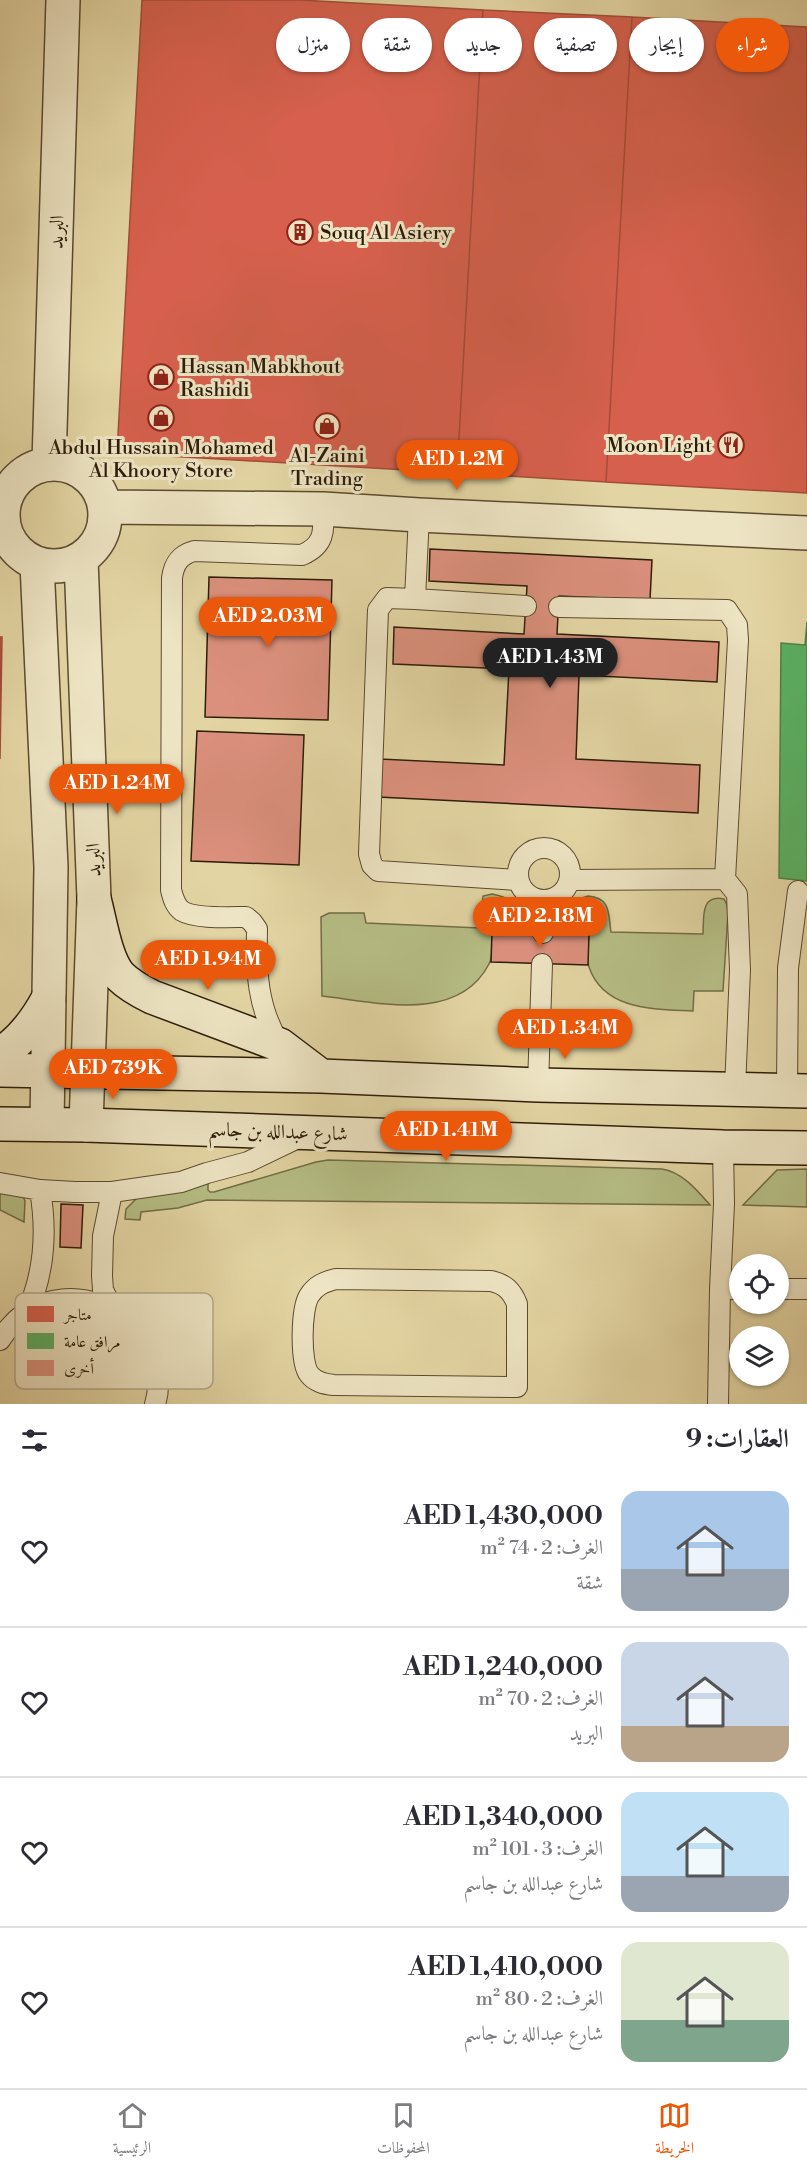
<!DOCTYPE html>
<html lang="ar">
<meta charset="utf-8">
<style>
body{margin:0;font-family:"Libre Bodoni",Amiri,serif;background:#f7f7f7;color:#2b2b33;direction:rtl;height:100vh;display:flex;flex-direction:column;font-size:22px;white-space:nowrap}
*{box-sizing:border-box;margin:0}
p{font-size:20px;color:#7c7c81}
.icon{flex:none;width:33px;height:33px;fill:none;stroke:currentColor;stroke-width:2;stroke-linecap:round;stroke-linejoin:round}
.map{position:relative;height:1404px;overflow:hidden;direction:ltr}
.details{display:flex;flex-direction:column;background:#fff;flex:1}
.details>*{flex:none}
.hud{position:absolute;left:18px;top:18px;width:771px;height:54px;direction:rtl;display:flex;gap:12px}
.buttons{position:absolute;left:729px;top:1254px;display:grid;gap:12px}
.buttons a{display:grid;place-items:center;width:60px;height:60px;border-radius:50%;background:#fff;box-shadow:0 2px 4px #0004;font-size:30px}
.price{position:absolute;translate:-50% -51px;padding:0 14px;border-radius:21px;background:#ea580c;color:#fff;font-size:20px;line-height:39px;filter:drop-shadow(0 2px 3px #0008)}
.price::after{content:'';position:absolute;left:50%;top:36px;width:18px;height:14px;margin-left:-9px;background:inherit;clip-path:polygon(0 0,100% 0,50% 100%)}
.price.on{background:#222;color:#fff}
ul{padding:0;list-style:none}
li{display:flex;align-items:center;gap:18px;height:150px;padding:0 18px}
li+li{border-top:2px solid #e1e1e2}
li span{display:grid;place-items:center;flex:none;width:168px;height:120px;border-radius:18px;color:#555}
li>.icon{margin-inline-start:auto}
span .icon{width:72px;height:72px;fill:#fffc;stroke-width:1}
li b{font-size:26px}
h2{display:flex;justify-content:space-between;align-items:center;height:72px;padding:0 18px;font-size:26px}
.tag{padding:0 21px;border-radius:27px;background:#fff;box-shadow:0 2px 4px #0004;font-size:21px;line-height:54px}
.tag.on{background:#ea580c;color:#fff}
.tab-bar{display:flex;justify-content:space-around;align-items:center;height:84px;border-top:2px solid #e1e1e2;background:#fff;font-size:16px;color:#7c7c81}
.tab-bar a{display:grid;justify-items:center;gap:3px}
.tab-bar .on{color:#ea580c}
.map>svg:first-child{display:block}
.green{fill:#b5bd84;stroke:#726d46;stroke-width:1.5}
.shops{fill:#d6604d;stroke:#a44c39;stroke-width:1.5}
.public{fill:#5aae61;stroke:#4d8247;stroke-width:1.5}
.building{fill:#db907d;stroke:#2e1d09;stroke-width:1.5}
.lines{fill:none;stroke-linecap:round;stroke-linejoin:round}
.lane-casing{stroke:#5b4b30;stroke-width:22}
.street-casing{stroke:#5b4b30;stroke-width:36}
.secondary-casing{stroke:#2e1d09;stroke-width:36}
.lane{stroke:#ede4c3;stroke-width:20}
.street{stroke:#ede4c3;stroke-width:33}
.secondary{stroke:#ede4c3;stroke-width:33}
.labels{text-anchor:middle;stroke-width:6;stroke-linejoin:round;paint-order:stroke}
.street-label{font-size:20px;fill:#2e1d09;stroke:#ede4c3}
.poi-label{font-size:20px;fill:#2e1d09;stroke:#ede4c3;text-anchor:start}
.key{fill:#ede4c3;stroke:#b4a88b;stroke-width:1.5}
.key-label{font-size:16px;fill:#2e1d09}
</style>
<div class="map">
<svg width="807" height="1404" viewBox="0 0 807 1404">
<rect width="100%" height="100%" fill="#e3d5a3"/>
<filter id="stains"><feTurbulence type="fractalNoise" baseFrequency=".00333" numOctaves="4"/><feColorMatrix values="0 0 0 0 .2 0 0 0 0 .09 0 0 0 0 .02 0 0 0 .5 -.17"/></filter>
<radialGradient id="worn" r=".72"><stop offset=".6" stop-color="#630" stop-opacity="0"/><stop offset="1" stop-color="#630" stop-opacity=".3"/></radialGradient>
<!-- green -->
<path class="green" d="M492,894C517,898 517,909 518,932H492C491,941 494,956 489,964C458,1024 376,1002 322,996L321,917L329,913H364L366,923L480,928L483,896Z
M588,896C612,898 608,915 611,932L703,934C704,918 700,894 724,899L727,905L728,913L723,991H694L693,1011C655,1009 604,1011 589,967C586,958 588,944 589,935L567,933C565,916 570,900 588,896Z
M328,1160L662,1169C682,1172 697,1190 710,1205L207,1200L178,1208L141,1212L140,1220L125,1219L126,1209L139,1196L208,1181V1190L210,1192H214L316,1162Z
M807,1169V1207L743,1205L777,1170Z
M0,1188L22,1194L25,1201L24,1222L0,1210Z"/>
<!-- shops -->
<path class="shops" d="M142,0H300L483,10L457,473L117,453Z
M483,10L632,17L606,482L457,473Z
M632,17L807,27V493L606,482Z
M0,637H2L0,759Z"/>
<!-- public -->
<path class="public" d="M807,622V881L779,878L781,643L805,645Z"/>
<!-- building -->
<path class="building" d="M430,549L652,560L650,600L559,596L557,634L719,642L717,682L579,675L576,759L700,765L698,813L378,797L380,759L504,765L509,669L393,664L394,627L524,634L527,586L429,581Z
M209,577L332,580L328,720L205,717Z
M197,731L304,735L299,865L191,861Z
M492,932L589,934L588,965L491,962Z
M61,1204L83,1205L81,1248L60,1247Z"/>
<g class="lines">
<!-- lane casing -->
<g class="lane-casing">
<path id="lane" d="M419,515L415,599L387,598L378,610L369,854L372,865L378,871L518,880
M415,599L526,606
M559,607L727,610L737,625L738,640L725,879L737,894L740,970L735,1089
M518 874a26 26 0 1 1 52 0a26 26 0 1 1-52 0Z
M570,880L725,879
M543,933L544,901
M280,1045C257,1007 256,972 257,929L252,922L246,917C230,917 195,919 182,911C175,906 173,898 171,890L172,578C174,563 180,555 194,551L302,555C325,545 324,531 323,509
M538,1085L542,964
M787,1090L788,968L798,891
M0,1183L40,1190L75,1192H112L181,1182L207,1173L248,1162L302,1136
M112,1192L103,1236L102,1276L103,1290L112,1308
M336,1279L491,1281C505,1284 512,1291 517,1304V1387L334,1385C324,1384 315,1382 309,1374C300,1362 301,1309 309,1296C316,1285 324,1282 336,1279Z
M720,1289H740
M778,1289H807
M27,1312C44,1274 47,1231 40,1190
M0,1340C7,1329 14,1321 25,1313C72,1281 136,1307 153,1359C158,1373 160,1389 155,1404
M718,1404L720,1289L724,1204L723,1147"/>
</g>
<!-- street casing -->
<g class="street-casing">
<path id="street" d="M49,463L63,0
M3 515a51 51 0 1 1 102 0a51 51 0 1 1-102 0Z
M105,507L323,509L419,515L807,533
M81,559L94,899L86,1125
M37,564L51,867L47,1124"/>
</g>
<!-- secondary casing -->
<g class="secondary-casing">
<path id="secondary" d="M94,899C100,920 105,959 120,976C129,985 140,991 152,997L280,1045L321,1076
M0,1054C22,1041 36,1021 48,999
M0,1070L321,1076L538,1085L807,1091
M0,1124L86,1125L723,1147L807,1148"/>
</g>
<!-- lane -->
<use href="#lane" class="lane"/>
<!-- street -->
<use href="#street" class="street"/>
<!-- secondary -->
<use href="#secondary" class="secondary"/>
</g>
<!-- icons -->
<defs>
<g id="building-ring" transform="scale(1.35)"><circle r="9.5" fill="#ede4c3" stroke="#8f2418" stroke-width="1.5"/><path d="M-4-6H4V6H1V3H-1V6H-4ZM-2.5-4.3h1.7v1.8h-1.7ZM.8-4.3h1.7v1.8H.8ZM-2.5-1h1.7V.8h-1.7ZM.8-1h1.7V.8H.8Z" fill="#8f2418"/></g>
<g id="shop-ring" transform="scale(1.35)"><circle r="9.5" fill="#ede4c3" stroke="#8f2418" stroke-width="1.5"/><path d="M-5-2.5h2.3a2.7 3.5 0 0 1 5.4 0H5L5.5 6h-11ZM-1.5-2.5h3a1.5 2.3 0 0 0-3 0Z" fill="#8f2418"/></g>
<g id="restaurant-ring" transform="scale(1.35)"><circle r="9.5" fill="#ede4c3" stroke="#8f2418" stroke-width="1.5"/><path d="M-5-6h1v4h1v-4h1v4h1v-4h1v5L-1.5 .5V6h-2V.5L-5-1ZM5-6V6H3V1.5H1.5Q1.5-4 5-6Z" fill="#8f2418"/></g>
</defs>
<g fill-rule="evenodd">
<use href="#building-ring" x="300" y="232"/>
<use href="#shop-ring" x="161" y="377"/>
<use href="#shop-ring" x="161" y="418"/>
<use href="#shop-ring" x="327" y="426"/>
<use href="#restaurant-ring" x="731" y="445"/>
</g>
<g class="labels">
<!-- street labels -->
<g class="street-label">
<text transform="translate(56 232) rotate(-88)" y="7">البريد</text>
<text transform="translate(93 860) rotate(-92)" y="7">البريد</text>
<text transform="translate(278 1131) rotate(2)" y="7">شارع عبدالله بن جاسم</text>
</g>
<!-- poi labels -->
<g class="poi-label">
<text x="320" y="239">Souq Al Asiery</text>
<text x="180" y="373">Hassan Mabkhout<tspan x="180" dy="23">Rashidi</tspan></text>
<text x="712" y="452" text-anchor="end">Moon Light</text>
<text x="161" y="454" text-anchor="middle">Abdul Hussain Mohamed<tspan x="161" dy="23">Al Khoory Store</tspan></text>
<text x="327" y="462" text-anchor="middle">Al-Zaini<tspan x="327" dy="23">Trading</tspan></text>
</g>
</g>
<!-- legend -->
<rect x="15" y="1293" width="198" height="96" rx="9" class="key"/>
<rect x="27" y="1306" width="27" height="16" fill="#d6604d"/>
<rect x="27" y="1333" width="27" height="16" fill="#5aae61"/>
<rect x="27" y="1360" width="27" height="16" fill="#db907d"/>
<g class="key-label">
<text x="64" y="1320">متاجر</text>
<text x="64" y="1347">مرافق عامة</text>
<text x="64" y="1374">أخرى</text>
</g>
<rect width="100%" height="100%" filter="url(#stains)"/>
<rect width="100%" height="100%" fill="url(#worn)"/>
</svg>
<div class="buttons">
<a><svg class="icon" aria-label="locate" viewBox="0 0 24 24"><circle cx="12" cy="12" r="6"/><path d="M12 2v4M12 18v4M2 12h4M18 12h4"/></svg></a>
<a><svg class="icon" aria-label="layers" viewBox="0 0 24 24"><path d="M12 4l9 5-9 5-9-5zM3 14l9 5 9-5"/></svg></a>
</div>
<b class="price" style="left:457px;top:491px">AED 1.2M</b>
<b class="price" style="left:268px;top:648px">AED 2.03M</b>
<b class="price on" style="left:550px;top:689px">AED 1.43M</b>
<b class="price" style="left:117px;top:815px">AED 1.24M</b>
<b class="price" style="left:540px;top:948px">AED 2.18M</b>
<b class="price" style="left:208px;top:991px">AED 1.94M</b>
<b class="price" style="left:565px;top:1060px">AED 1.34M</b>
<b class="price" style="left:113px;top:1100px">AED 739K</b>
<b class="price" style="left:446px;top:1162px">AED 1.41M</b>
<div class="hud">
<a class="tag on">شراء</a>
<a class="tag">إيجار</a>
<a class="tag">تصفية</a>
<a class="tag">جديد</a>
<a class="tag">شقة</a>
<a class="tag">منزل</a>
</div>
</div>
<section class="details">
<h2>العقارات: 9<svg class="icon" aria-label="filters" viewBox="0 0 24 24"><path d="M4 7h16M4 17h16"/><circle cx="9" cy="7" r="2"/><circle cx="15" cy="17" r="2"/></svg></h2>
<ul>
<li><span style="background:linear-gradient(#a9c7e8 65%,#9aa5b1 0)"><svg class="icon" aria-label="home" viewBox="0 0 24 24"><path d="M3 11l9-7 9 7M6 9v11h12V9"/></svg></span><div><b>AED 1,430,000</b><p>الغرف: 2 · 74 m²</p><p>شقة</p></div><svg class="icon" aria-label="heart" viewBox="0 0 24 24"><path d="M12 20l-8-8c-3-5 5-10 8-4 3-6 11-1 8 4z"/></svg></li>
<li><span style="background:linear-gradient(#c9d6e8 70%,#b9a48a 0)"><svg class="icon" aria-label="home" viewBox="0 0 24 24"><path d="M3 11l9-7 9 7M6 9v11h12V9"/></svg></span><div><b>AED 1,240,000</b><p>الغرف: 2 · 70 m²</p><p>البريد</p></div><svg class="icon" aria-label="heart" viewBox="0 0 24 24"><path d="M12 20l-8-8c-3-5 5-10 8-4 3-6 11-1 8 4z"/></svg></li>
<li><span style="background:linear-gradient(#bfe0f5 70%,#9aa5b1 0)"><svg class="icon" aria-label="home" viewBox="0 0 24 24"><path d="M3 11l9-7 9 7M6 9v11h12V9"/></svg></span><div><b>AED 1,340,000</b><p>الغرف: 3 · 101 m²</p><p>شارع عبدالله بن جاسم</p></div><svg class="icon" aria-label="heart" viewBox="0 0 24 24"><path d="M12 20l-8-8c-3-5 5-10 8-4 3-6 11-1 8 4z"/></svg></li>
<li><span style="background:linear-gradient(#dfe7d0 65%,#7fa58c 0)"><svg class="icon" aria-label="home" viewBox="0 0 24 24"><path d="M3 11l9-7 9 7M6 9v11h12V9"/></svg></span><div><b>AED 1,410,000</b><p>الغرف: 2 · 80 m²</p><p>شارع عبدالله بن جاسم</p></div><svg class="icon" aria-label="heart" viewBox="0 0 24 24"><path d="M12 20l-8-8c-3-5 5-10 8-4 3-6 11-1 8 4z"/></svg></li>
</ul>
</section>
<nav class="tab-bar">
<a class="on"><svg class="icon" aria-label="map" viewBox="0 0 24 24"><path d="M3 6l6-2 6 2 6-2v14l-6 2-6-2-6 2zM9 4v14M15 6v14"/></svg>الخريطة</a>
<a><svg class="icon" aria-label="saved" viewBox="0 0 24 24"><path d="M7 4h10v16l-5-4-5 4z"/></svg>المحفوظات</a>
<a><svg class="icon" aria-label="home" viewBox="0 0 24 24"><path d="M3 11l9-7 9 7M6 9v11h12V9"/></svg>الرئيسية</a>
</nav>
